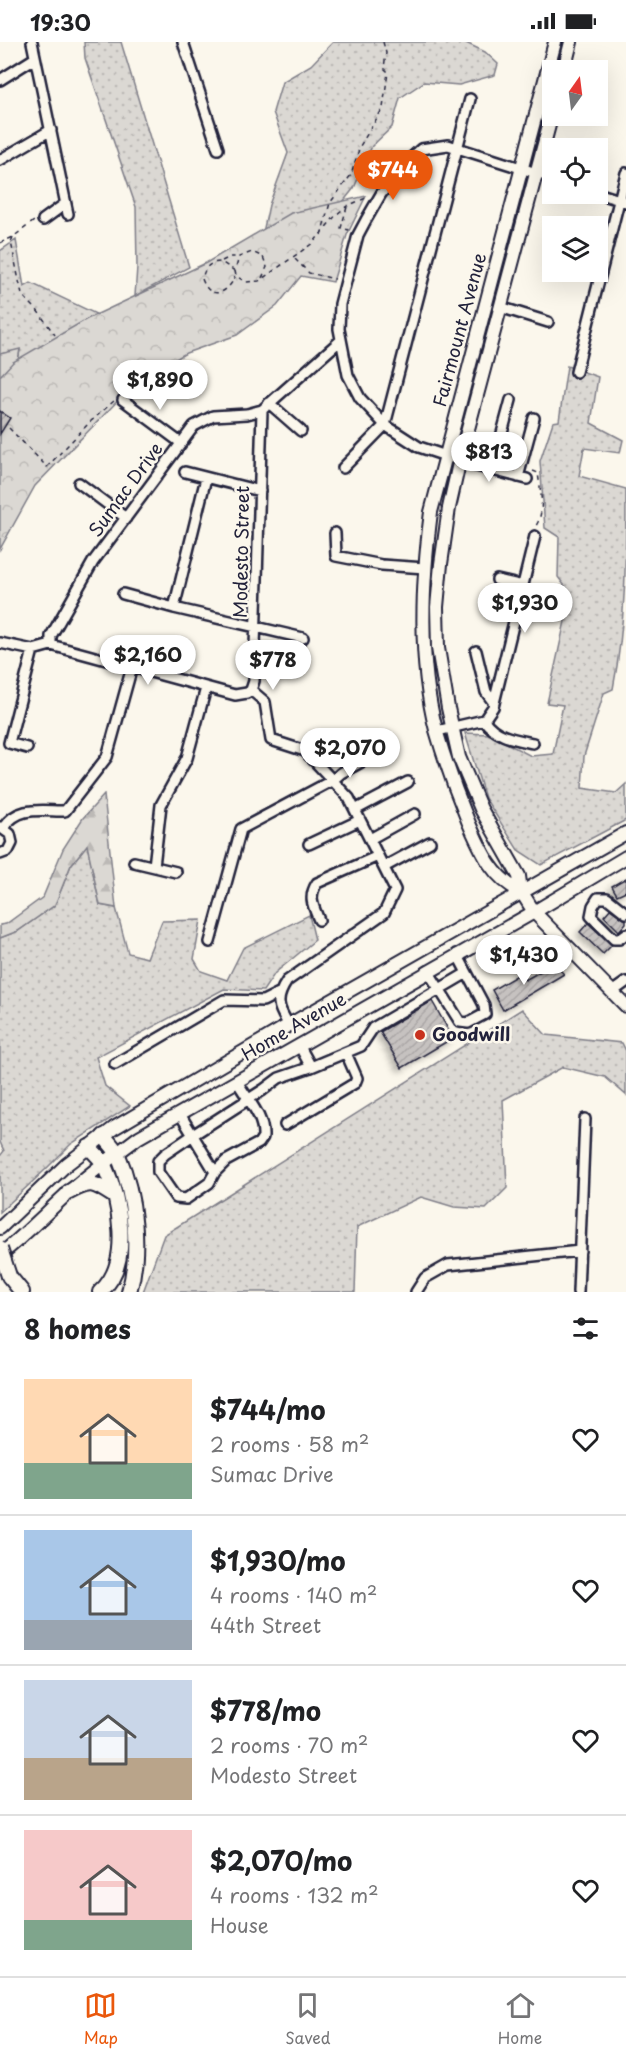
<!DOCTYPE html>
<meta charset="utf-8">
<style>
body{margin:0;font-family:"Playpen Sans",sans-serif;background:#f6f6f6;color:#202124;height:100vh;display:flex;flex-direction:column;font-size:22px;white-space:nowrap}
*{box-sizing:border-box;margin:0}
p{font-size:20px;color:#757577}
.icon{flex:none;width:33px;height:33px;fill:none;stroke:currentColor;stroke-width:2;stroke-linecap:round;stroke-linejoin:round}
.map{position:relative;height:1250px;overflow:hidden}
.panel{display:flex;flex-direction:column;background:#fff;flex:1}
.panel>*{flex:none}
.needle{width:39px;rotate:14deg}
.tools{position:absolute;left:542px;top:18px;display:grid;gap:12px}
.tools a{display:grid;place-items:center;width:66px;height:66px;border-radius:0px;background:#fff;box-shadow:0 6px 24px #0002;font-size:30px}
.price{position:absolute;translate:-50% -51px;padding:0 14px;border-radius:21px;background:#fff;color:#222;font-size:20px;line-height:39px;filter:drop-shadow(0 2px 3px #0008)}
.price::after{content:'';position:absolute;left:50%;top:36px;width:18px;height:14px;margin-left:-9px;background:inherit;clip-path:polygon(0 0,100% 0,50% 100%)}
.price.on{background:#ea580c;color:#fff}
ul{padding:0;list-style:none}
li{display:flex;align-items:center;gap:18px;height:150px;padding:0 24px}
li+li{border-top:2px solid #e0e0e0}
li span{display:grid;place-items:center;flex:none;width:168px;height:120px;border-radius:0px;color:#555}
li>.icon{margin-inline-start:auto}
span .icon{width:72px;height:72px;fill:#fffc;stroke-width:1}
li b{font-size:26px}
h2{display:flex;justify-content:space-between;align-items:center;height:72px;padding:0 24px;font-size:26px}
.status{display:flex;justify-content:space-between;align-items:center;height:42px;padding:0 30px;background:#fff;direction:ltr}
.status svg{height:16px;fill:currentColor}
.tabs{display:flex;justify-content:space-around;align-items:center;height:84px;border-top:2px solid #e0e0e0;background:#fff;font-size:16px;color:#757577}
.tabs a{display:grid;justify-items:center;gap:3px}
.tabs .on{color:#ea580c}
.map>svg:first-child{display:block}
.grass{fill:url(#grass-dots);stroke:#7e7d87;stroke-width:1.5}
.forest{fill:url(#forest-firs);stroke:#7e7d87;stroke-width:1.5}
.park{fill:url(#park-crowns);stroke:#7e7d87;stroke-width:1.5}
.building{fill:url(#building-hatch);stroke:#22223b;stroke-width:1.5;filter:url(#shadow)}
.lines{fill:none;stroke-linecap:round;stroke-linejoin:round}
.minor-casing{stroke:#22223b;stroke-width:14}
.major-casing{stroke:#22223b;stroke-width:16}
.highway-casing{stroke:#22223b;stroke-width:18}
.path{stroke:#22223b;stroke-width:1.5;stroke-dasharray:4.5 4.5;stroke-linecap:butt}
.minor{stroke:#fbf7ec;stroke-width:9}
.major{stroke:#fbf7ec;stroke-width:12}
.highway{stroke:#fbf7ec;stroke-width:14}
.highway-bridge-casing{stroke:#22223b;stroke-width:18;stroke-linecap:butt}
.highway-bridge{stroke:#fbf7ec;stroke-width:14}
.poi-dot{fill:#c8321e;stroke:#fbf7ec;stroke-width:2}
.labels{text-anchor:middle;stroke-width:5;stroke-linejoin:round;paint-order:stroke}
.street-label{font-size:18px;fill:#22223b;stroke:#fbf7ec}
.poi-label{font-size:18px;font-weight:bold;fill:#22223b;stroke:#fbf7ec;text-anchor:start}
</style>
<div class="status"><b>19:30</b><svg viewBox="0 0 49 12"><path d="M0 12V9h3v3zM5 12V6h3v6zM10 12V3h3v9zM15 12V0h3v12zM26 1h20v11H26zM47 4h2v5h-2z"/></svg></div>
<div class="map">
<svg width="626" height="1250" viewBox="0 0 626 1250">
<defs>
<pattern id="grass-dots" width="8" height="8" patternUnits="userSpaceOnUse" patternTransform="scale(1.5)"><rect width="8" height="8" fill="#dbd8d3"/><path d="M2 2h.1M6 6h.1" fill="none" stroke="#bcb9b6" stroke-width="1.8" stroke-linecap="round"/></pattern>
<pattern id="forest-firs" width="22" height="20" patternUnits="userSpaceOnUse" patternTransform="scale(1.5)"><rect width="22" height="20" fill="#dbd8d3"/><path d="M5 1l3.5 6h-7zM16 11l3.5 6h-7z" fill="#bcb9b6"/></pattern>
<pattern id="park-crowns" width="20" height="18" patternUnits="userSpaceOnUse" patternTransform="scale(1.5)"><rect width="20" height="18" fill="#dbd8d3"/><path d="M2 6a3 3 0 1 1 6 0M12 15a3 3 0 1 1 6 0" fill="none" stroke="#bcb9b6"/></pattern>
<pattern id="building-hatch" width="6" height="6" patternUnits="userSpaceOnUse" patternTransform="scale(1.5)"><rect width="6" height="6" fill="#c6c2c0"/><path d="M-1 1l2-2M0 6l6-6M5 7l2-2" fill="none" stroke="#aaa6a6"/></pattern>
<filter id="shadow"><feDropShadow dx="-3.5" dy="3.5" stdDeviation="3" flood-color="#0004"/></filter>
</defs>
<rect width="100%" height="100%" fill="#fbf7ec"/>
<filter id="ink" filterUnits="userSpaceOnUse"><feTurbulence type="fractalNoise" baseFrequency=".0167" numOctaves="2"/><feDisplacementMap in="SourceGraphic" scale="12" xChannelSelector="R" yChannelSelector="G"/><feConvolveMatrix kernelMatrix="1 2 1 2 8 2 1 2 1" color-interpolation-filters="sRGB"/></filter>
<g filter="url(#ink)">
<!-- grass -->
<path class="grass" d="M84,0H121L189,225L135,254L137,225L136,165L85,16Z
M333,0H464L485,10L498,22L495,33L459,43L424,40L400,56L392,85L372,104L354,146L339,165L262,195L269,163L288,111L273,70L282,40L311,23Z
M16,198L24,245L31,241L96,272L57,298L9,368L20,308L0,312V209Z
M567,324L598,335L591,381L623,398L620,411L584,406L579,434L626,447C626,514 626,581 613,647L604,651L584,714L582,746L616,751L626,742V778L541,823L518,808L485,756L465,691L489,692L531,714L553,712L563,663L547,661L571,552L558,535L559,495L545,486L540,419L553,380L559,379Z
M87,802L100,863L116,866L128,911L147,916L162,879L201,878L194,917L201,929L227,938L243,906L309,873L315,898L275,931L263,949L224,947L96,1015L105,1044L130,1064L71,1102L45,1128L0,1170V1114L4,1109L0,1100V896L18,889L55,863L71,823Z
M522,967L546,993L622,1001L626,1009V1053L605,1035L563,1025L503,1058L507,1146L486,1167L454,1165L421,1155L357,1185L355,1250H143L164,1193Z"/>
<!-- forest -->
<path class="forest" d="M20,307L14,342L0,364V312Z
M104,753L116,866L100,863L87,803L71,823L55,863L18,889L0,896V883L6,882L43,855L63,807L83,776Z"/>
<!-- park -->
<path class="park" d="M366,154L347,193L333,240L301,234L277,264L237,293L186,311L136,340L35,444L0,507V334L13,320L87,277L206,221L291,171Z"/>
<!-- building -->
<path class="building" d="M0,369L10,376L0,392Z
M626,836V849L617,853L612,844Z
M610,867L626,878V881L619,889L604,874Z
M588,881L612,903L603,912L580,890Z
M556,924L564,932L503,968L492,948L521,931L525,938L548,925L550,928Z
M432,959L453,996L402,1026L380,990Z"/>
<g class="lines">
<!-- minor casing -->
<g class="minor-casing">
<path id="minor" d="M32,0L68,172
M183,0L218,107
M0,38L35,16
M0,118L51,88
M597,151L626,160
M43,178L65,162
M500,265L548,280
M576,330L626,131
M123,358L181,401
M269,361L301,389
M343,426L385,383L470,57
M492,428L511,358
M185,430L260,449
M518,435L534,376
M527,437L473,423L419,405L385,383L360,356L348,333L339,287L340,262L358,193L366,178L381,152L400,126L421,107L448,103L552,136
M79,441L126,476
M335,491L336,514L382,523L425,526
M497,538L523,544
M123,552L174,566L303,596
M174,566L206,436
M0,601L33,608L51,603L235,653L247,651L251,648L254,639L262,368
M51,603V594L93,520L194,384L213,374L247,372L262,368L341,298
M476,609L486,650L494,661
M251,648L265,660L271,698L305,709L349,756L395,848L384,871L287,939C275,957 277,965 289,983
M484,678C496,695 514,697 533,701
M437,689L484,678L493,665L535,494
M27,706L9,701L33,608
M355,768L408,740
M0,785L10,792L12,801L8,809L0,812
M3,786C18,763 41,769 65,769L107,715L132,625
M370,797L415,772
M309,802L360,778
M134,820L176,830
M154,824L161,763L187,716L206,646
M384,825L430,800
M598,856L593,864L591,874L614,897H619L626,892
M598,856H607L626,871
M319,878C313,864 308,855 317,841L378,814
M210,900L241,787L333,738L341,731L383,708
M428,929L460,980L468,981L485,972L484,963L457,912
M612,950L626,940
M299,1003L311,1025
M115,1022L224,958L263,959L279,951
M237,1039C247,1058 264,1073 263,1095L259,1101L226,1119L215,1130L209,1141L186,1157L176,1156L158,1130V1119L165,1112L196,1091L263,1048L279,1036L311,1025L361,1004L373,986L467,931
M180,1072L215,1130
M285,1083L355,1041L357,1036L346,1011
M416,1250L425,1236L448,1223L580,1209
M578,1250L585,1077"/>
</g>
<!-- major casing -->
<g class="major-casing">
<path id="major" d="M564,28L571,0
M552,72L460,417L449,466L441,522L437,565L438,606L448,666L459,715L481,767L519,834L521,849L534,870L626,964
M521,849C492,837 480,806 468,779C456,750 445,719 436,688C418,618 422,541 431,470L555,0
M0,1186L67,1122L114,1086L289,983L626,791
M0,1213C25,1193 46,1171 69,1150C91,1130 115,1113 139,1095L534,870L626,815"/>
</g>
<!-- highway casing -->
<g class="highway-casing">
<path id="highway" d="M104,1094C108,1100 115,1106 118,1113C135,1153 141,1208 129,1250
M89,1105C94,1111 101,1116 104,1123C120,1157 133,1222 100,1250
M69,1150C91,1138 93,1140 114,1154
M9,1234L22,1250"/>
</g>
<!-- path -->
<path class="path" d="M347,165L341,186L349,188
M321,193L330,161L351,133L360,104L383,66L388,30L384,26L386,11L383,0
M13,195L11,200L22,253L37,268L55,293
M0,201L13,195L34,179
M295,217L309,231L335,237
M222,219L230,215H237
M235,229L221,220C209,220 205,225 202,237C210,259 227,252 235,235
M262,236L267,225L263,215L252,210L239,215L235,229L236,234L246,240L259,239L313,201L337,172L347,164L366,156
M9,386L47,425L90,380L114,359
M533,429L538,431C540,447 546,471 535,485"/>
<!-- minor -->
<use href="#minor" class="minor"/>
<!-- major -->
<use href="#major" class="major"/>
<!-- highway -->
<use href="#highway" class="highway"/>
<!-- highway-bridge casing -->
<g class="highway-bridge-casing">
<path id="highway-bridge" d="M0,1207L9,1234"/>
</g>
<!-- highway-bridge -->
<use href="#highway-bridge" class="highway-bridge"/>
</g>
</g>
<!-- markers -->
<circle class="poi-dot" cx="420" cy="993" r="6"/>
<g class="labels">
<!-- street labels -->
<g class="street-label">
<text transform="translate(460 288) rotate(-75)" y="6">Fairmount Avenue</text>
<text transform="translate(126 448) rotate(-54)" y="6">Sumac Drive</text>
<text transform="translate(242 510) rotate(-89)" y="6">Modesto Street</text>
<text transform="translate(294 985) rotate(-30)" y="6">Home Avenue</text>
</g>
<!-- poi labels -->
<g class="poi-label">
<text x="432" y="999">Goodwill</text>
</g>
</g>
</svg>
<div class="tools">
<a><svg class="needle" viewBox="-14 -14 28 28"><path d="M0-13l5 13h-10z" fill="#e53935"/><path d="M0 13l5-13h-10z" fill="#757577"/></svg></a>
<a><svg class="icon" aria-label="locate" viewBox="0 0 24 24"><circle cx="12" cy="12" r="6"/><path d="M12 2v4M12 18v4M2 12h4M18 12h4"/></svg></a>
<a><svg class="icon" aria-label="layers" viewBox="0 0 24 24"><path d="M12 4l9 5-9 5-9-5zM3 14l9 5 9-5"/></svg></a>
</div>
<b class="price on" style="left:393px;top:159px">$744</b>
<b class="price" style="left:160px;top:369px">$1,890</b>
<b class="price" style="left:489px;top:441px">$813</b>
<b class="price" style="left:525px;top:592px">$1,930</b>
<b class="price" style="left:148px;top:644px">$2,160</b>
<b class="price" style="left:273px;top:649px">$778</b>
<b class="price" style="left:350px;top:737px">$2,070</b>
<b class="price" style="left:524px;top:944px">$1,430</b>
</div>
<section class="panel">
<h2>8 homes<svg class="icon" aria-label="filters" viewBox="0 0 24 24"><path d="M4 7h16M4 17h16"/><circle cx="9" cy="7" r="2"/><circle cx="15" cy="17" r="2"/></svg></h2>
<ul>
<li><span style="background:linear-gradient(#ffd9b3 70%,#7fa58c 0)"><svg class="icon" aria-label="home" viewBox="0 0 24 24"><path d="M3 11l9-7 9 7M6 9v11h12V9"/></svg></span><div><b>$744/mo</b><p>2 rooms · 58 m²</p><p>Sumac Drive</p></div><svg class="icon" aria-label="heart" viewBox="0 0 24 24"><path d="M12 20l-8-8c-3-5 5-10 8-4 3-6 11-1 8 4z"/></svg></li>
<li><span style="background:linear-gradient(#a9c7e8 75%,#9aa5b1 0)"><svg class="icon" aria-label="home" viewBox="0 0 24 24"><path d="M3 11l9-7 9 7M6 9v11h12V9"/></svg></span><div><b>$1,930/mo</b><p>4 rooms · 140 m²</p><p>44th Street</p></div><svg class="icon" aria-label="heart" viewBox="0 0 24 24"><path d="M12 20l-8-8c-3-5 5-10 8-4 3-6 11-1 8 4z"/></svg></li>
<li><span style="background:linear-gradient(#c9d6e8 65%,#b9a48a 0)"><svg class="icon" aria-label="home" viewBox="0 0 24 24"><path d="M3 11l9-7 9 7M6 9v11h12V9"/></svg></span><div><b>$778/mo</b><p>2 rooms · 70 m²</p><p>Modesto Street</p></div><svg class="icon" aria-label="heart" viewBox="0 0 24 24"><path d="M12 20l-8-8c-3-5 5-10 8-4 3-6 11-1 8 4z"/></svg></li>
<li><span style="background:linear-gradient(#f6c9c9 75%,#7fa58c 0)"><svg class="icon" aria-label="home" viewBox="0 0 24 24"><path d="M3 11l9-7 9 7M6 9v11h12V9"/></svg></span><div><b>$2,070/mo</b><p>4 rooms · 132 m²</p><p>House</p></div><svg class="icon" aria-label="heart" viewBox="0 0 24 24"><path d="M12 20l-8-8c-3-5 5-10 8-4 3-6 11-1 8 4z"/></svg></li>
</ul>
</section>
<nav class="tabs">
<a class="on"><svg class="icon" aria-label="map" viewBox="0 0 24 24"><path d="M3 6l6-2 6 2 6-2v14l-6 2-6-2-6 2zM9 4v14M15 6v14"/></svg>Map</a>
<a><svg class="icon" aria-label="saved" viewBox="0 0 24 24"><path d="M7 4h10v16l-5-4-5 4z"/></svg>Saved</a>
<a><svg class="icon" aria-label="home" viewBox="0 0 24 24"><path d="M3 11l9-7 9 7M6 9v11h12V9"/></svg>Home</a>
</nav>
